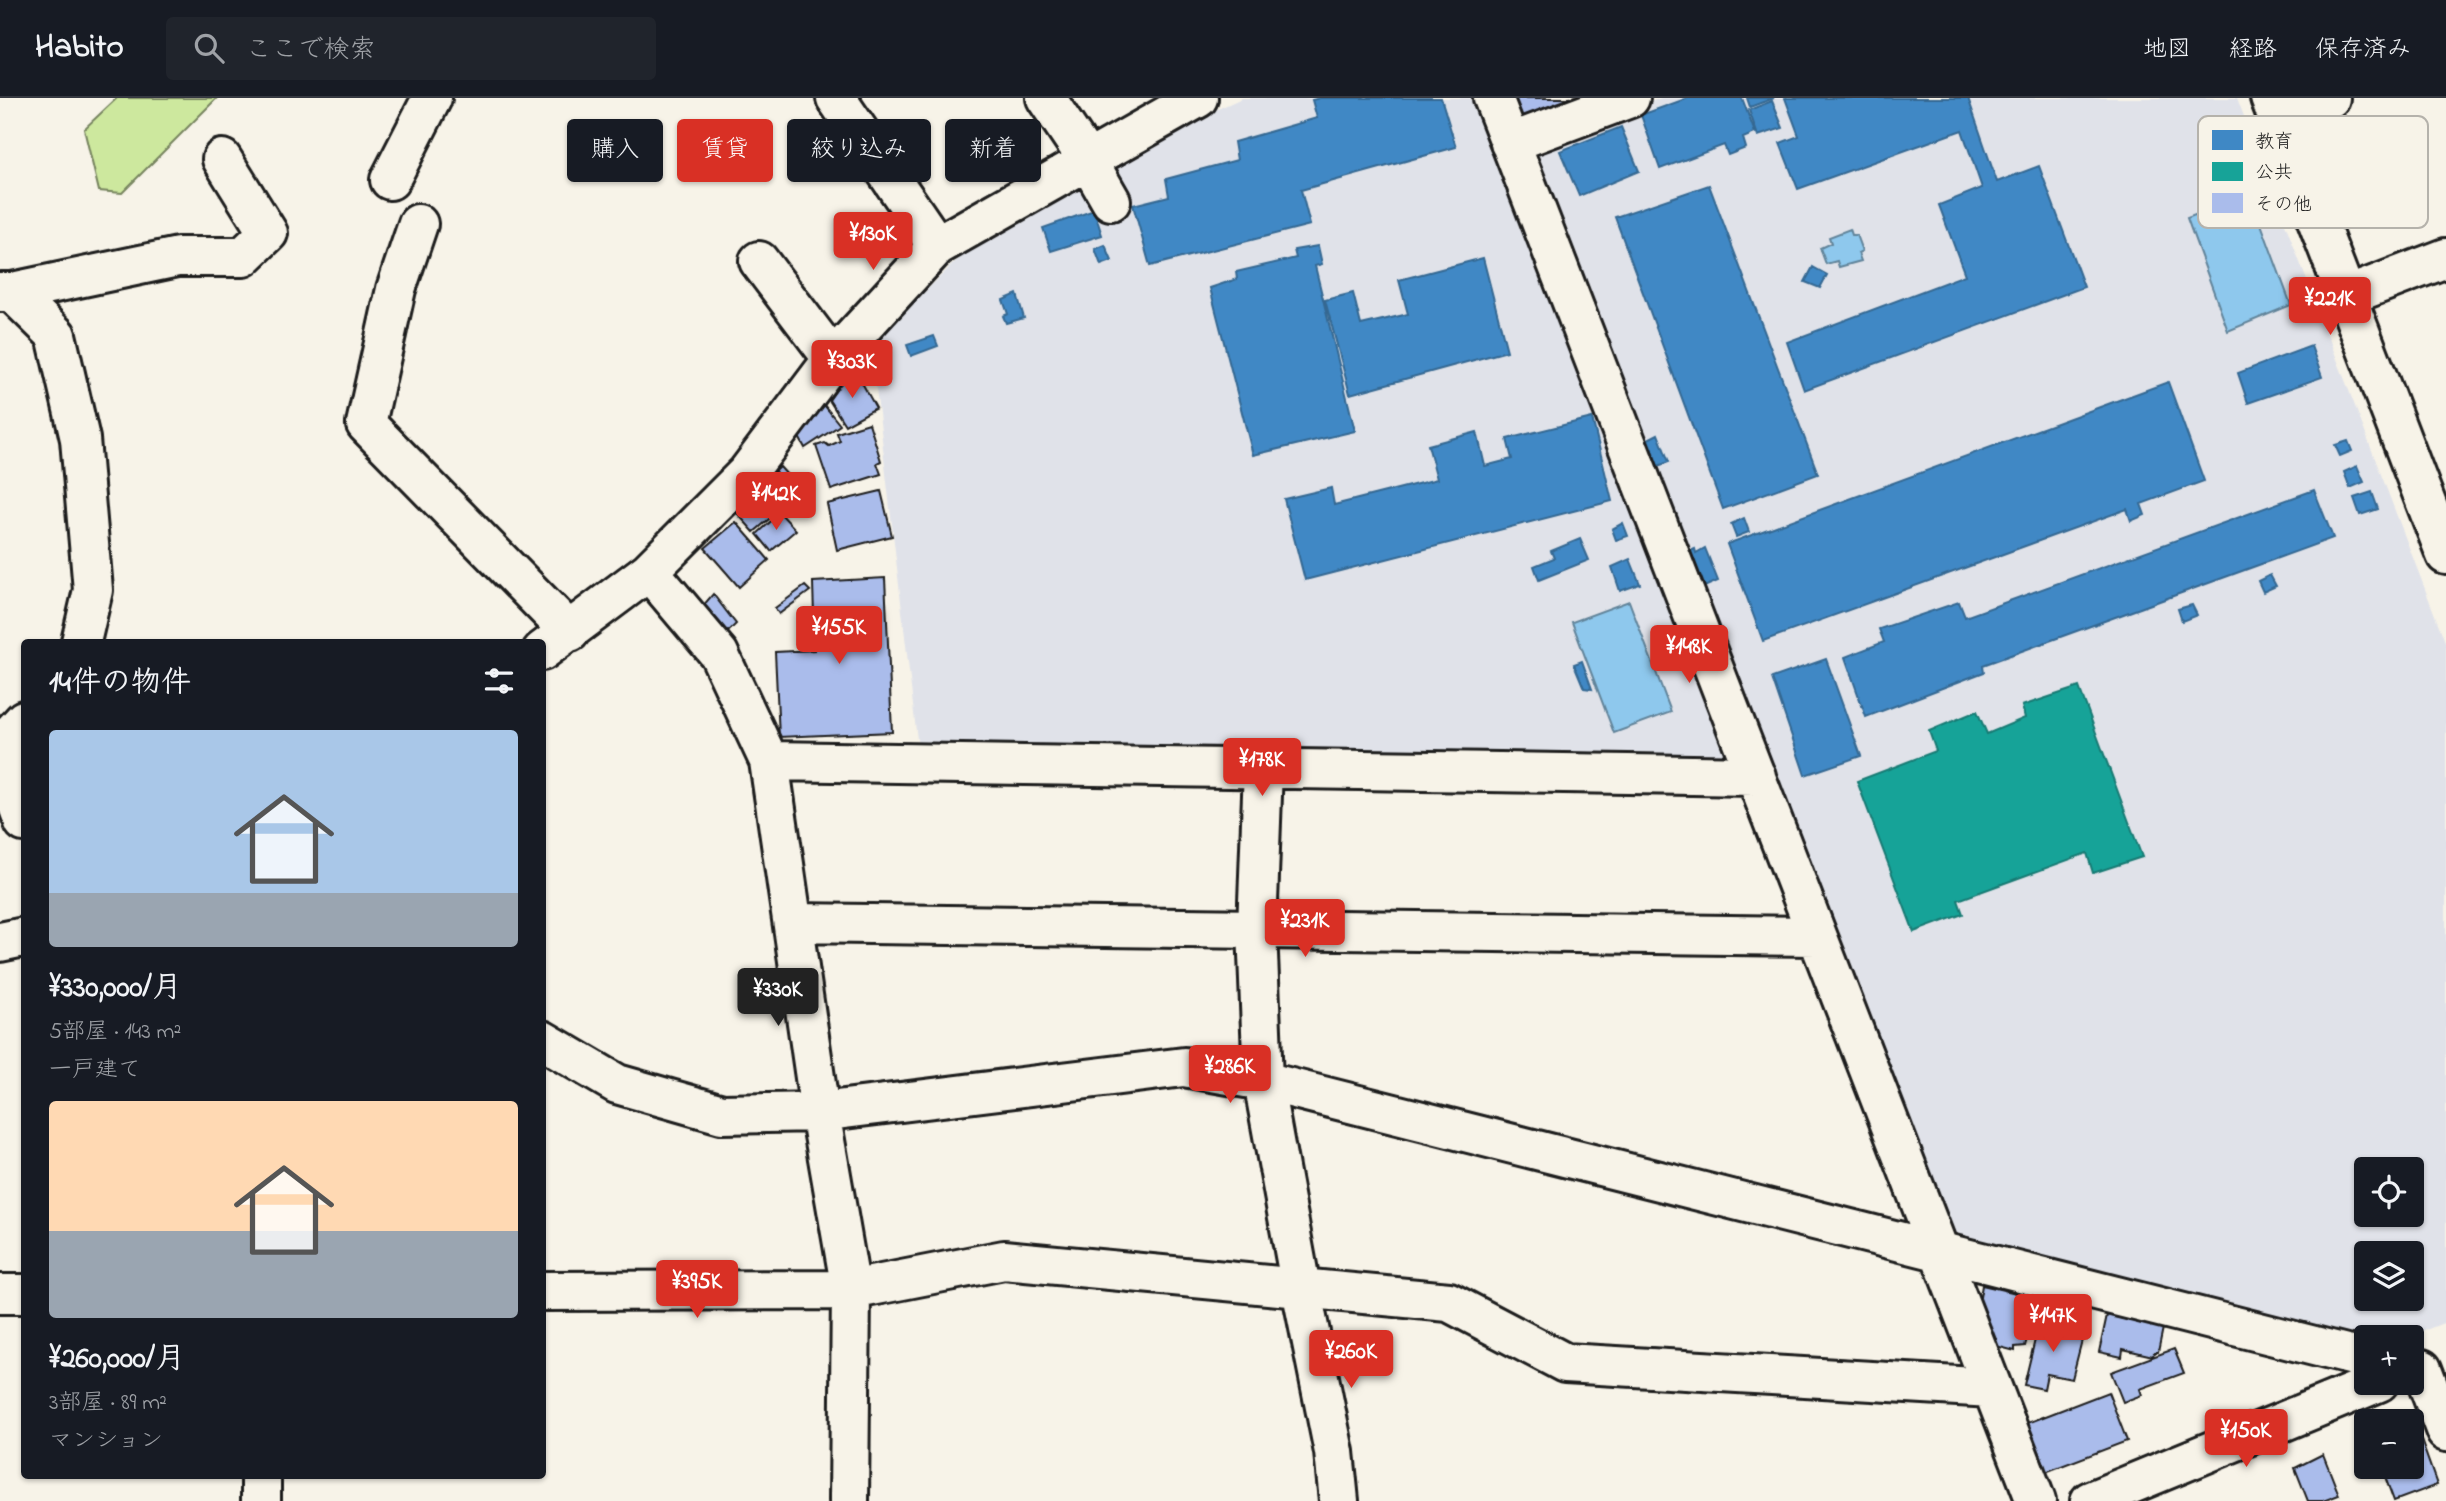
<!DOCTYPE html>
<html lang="ja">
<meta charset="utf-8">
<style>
body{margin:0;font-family:"Indie Flower","Klee One",sans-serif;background:#20242c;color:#f1f3f6;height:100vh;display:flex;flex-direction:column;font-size:26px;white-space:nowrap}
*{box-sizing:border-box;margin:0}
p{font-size:23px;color:#9ea1a6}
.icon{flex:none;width:38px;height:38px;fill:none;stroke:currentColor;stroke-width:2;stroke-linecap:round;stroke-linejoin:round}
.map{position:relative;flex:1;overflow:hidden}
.side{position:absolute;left:21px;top:541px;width:525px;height:840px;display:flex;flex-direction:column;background:#171b24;border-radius:7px;box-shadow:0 2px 5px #0004}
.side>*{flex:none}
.banner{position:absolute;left:567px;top:21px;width:665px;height:63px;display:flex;gap:14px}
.fabs{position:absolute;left:2354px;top:1059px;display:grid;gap:14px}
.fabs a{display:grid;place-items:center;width:70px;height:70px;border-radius:7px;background:#171b24;box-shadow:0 2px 5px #0004;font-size:35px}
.price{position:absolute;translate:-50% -60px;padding:0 16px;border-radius:7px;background:#d93025;color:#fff;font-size:23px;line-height:46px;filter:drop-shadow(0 2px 4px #0008)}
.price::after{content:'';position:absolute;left:50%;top:42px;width:21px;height:16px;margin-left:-10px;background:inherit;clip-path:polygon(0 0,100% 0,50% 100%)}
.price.current{background:#222;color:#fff}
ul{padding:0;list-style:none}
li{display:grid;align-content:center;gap:14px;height:371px;padding:0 28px}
li span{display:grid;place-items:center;height:217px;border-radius:7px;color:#555}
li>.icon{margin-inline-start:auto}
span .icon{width:126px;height:126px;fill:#fffc;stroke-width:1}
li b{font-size:30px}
h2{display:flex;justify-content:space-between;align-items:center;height:84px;padding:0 28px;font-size:30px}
.tag{padding:0 24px;border-radius:7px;background:#171b24;box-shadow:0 2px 5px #0004;font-size:24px;line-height:63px}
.tag.current{background:#d93025;color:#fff}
header{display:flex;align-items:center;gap:42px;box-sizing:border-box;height:98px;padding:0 35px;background:#171b24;border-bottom:2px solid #363941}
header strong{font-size:33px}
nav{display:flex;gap:38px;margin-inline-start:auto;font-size:24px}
.search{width:490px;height:63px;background:#20242c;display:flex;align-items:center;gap:18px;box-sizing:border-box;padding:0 24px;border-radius:7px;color:#9ea1a6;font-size:26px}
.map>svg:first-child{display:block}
.built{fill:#e0e2e9;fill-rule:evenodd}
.green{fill:#cde89e;stroke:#74825d;stroke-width:2}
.water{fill:#8ec8ed;stroke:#608399;stroke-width:2}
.schools{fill:#3f88c5;stroke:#346892;stroke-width:2}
.public{fill:#17a398;stroke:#187a73;stroke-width:2}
.building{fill:#aabceb;stroke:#1c1c1c;stroke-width:2}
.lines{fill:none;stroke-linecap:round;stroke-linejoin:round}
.minor-casing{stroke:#1c1c1c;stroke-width:44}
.minor{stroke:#f7f3e8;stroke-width:38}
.key{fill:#f7f3e8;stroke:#b5b2ab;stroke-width:2}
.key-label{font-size:19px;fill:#1c1c1c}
</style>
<header>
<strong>Habito</strong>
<div class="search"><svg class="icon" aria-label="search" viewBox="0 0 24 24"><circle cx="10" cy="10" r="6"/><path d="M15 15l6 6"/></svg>ここで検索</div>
<nav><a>地図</a><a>経路</a><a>保存済み</a></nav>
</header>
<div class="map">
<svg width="2446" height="1403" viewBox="0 0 2446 1403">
<rect width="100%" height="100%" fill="#f7f3e8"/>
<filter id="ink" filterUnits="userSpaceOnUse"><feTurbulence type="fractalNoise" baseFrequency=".0143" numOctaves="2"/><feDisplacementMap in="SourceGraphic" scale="14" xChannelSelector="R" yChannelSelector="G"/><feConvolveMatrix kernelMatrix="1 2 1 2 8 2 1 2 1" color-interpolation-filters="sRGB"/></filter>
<g filter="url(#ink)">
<!-- built -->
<path class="built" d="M1242,0H1479L1730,652L1722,662L918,650L871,247L958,161L1187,25Z
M1661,0H2237L2446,546V1224L2408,1239L2366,1240L1949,1136L1532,54L1536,46ZM2366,1071H2412V1116H2366ZM2366,1155H2412V1200H2366Z"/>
<!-- green -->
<path class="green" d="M117,0H217L122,95L99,93L84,31Z"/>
<!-- water -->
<path class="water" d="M2250,96L2291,207L2228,233L2187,120Z
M1850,131L1852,137H1856L1862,153L1858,155L1861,163L1839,169L1837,163L1826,166L1820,150L1831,145L1829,139Z
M1629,503L1671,614L1614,635L1572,524Z"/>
<!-- schools -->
<path class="schools" d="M1320,0H1441L1456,49L1301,92L1310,127L1150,168L1133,107L1169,98L1166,81L1237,62L1234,44L1317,20L1312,2Z
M1688,0H1742L1755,35L1743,40L1746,50L1728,57L1724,47L1660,71L1641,17Z
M1747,0H1774L1750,9Z
M1785,0H1968L1997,84L2039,68L2084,189L1804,292L1787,244L1965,177L1939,107L1982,90L1962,32L1798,91L1780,45L1799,38Z
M1772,3L1783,30L1758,38L1749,12Z
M1621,29L1639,73L1579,98L1560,53Z
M1709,87L1818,376L1723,411L1615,119Z
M1094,112L1102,137L1051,153L1043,130Z
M1105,147L1112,163L1101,167L1095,151Z
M1318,148L1322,166L1315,168L1355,333L1253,357L1210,190L1237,181L1236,174L1296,160L1294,152Z
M1483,160L1507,253L1350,296L1325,202L1353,195L1361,227L1408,216L1399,182Z
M1813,169L1827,177L1820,190L1805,184Z
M1017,196L1024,220L1006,225L1003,218L1008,216L1003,202Z
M934,238L938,248L911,258L907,247Z
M2311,248L2322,279L2248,305L2238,275Z
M2168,284L2204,383L2141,406L2145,417L2131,423L2127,411L1763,543L1727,446Z
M1592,320L1612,403L1305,482L1284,401L1331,390L1334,407L1437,381L1428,347L1477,334L1485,368L1512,361L1507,341Z
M1658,336L1669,364L1658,368L1648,341Z
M2348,343L2352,353L2340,358L2335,347Z
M2357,368L2364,384L2350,390L2344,374Z
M2314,392L2333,440L1983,567L1984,574L1866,619L1845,559L1884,544L1879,531L1959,504L1965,519Z
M2372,394L2378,411L2360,417L2354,400Z
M1744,420L1749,434L1736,439L1731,426Z
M1623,425L1628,438L1616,442L1612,431Z
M1580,441L1589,462L1539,482L1534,468L1554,460L1551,453Z
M1705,450L1718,483L1702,490L1688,454L1695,451L1696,455Z
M1630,461L1640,486L1620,493L1612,469Z
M2270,477L2276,488L2263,494L2258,483Z
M2192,507L2197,517L2182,523L2178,511Z
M1826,561L1861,658L1805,677L1772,580Z
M1582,563L1592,591L1584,590L1574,566Z"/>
<!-- public -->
<path class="public" d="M2079,589L2142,759L2093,775L2087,755L1958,802L1963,816L1914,834L1857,683L1936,653L1929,633L1977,613L1987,636L2025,620L2022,608Z"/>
<!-- building -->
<path class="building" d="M1514,0H1574L1521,20Z
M856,274L876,310L845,327L829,302L843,282Z
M824,307L840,327L805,350L799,339Z
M869,325L881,363L877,365L881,376L831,392L816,348L825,345L829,348L840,343L837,335Z
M780,369L789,379L786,382L794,388L789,394L796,400L780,412L758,390Z
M881,393L892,438L837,452L827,406Z
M756,395L776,415L754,434L736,414Z
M780,415L796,432L771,453L757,436Z
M736,424L769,462L739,489L705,450Z
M885,480L892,634L779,639L775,554L815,552L813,484Z
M805,488L810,493L779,516L775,510Z
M713,496L736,526L724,538L702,509Z
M1982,1187L2038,1200L2025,1248L2015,1249V1253L1996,1248V1241H1989L1992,1233L1987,1231L1979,1205Z
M2107,1217L2163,1230L2158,1254H2154L2153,1258L2123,1251L2122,1259L2099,1254Z
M2039,1225L2084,1234L2072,1281L2047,1276L2044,1291L2024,1287Z
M2174,1251L2184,1275L2140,1291L2142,1297L2123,1304L2111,1274Z
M2108,1294L2127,1343L2043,1375L2025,1326Z
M2413,1320L2437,1387L2394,1403L2381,1368H2412V1323H2405Z
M2323,1356L2339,1397L2323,1403H2308L2295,1370Z"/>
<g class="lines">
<!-- minor casing -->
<g class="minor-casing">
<path id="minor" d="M836,0L937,148
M1046,0L1087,61L1111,103
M1493,0L2036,1403
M2270,0L2446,457
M2278,20L2330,0
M1510,45L1630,0
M390,82L432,0
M418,126L396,191L366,326L570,534
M759,163L833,261
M0,194H12L56,237L80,341L93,492L81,544
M12,194L178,159H243L268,135L222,61
M2347,198L2446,160
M649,473L719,556L769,663L820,1014L851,1192L849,1403
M542,553L649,473L747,375L833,261L937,148L1198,0
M24,622L11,636L9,682L24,724
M769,663L1756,678
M1263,670L1257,831L1263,983L1301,1190L1334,1354L1339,1403
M793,825L1817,838
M0,844L24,839
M542,942L617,986L722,1016L820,1014L1184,969L1263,983L2366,1261
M542,1193L851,1192L1004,1162L1449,1204L1565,1265L1992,1290
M0,1196H24
M2422,1271L2446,1334
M261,1377V1403
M2090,1403L2379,1284"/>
</g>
<!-- minor -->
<use href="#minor" class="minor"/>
</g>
</g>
<!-- legend -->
<rect x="2198" y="18" width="230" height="112" rx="10" class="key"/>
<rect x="2212" y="32" width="31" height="20" fill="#3f88c5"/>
<rect x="2212" y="64" width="31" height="19" fill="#17a398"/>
<rect x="2212" y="95" width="31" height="20" fill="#aabceb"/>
<g class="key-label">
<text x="2255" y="49">教育</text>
<text x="2255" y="80">公共</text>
<text x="2255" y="112">その他</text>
</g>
</svg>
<div class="fabs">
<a><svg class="icon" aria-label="locate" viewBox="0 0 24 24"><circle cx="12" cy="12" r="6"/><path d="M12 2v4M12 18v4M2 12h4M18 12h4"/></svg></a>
<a><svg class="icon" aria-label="layers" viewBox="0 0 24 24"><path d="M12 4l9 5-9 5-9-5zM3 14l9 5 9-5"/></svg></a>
<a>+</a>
<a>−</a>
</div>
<b class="price" style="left:873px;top:174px">¥130K</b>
<b class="price" style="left:2330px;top:239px">¥221K</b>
<b class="price" style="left:852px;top:302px">¥303K</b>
<b class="price" style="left:776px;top:434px">¥142K</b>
<b class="price" style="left:839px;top:568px">¥155K</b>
<b class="price" style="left:1689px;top:587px">¥148K</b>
<b class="price" style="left:1262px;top:700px">¥178K</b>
<b class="price" style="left:1305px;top:861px">¥231K</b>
<b class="price current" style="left:778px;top:930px">¥330K</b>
<b class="price" style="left:1230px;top:1007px">¥286K</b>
<b class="price" style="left:697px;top:1222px">¥395K</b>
<b class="price" style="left:2053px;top:1256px">¥147K</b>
<b class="price" style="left:1351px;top:1292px">¥260K</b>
<b class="price" style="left:2246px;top:1371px">¥150K</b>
<div class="banner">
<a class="tag">購入</a>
<a class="tag current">賃貸</a>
<a class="tag">絞り込み</a>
<a class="tag">新着</a>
</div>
<section class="side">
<h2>14件の物件<svg class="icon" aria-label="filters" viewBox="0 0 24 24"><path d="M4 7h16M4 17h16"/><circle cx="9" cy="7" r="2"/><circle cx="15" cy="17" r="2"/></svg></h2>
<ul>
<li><span style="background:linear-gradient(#a9c7e8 75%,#9aa5b1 0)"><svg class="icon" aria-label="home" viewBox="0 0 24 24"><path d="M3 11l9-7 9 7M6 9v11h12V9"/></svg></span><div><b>¥330,000/月</b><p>5部屋 · 143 m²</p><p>一戸建て</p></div></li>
<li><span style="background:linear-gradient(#ffd9b3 60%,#9aa5b1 0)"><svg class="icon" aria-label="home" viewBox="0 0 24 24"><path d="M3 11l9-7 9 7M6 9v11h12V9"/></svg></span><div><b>¥260,000/月</b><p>3部屋 · 89 m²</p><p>マンション</p></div></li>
</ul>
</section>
</div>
